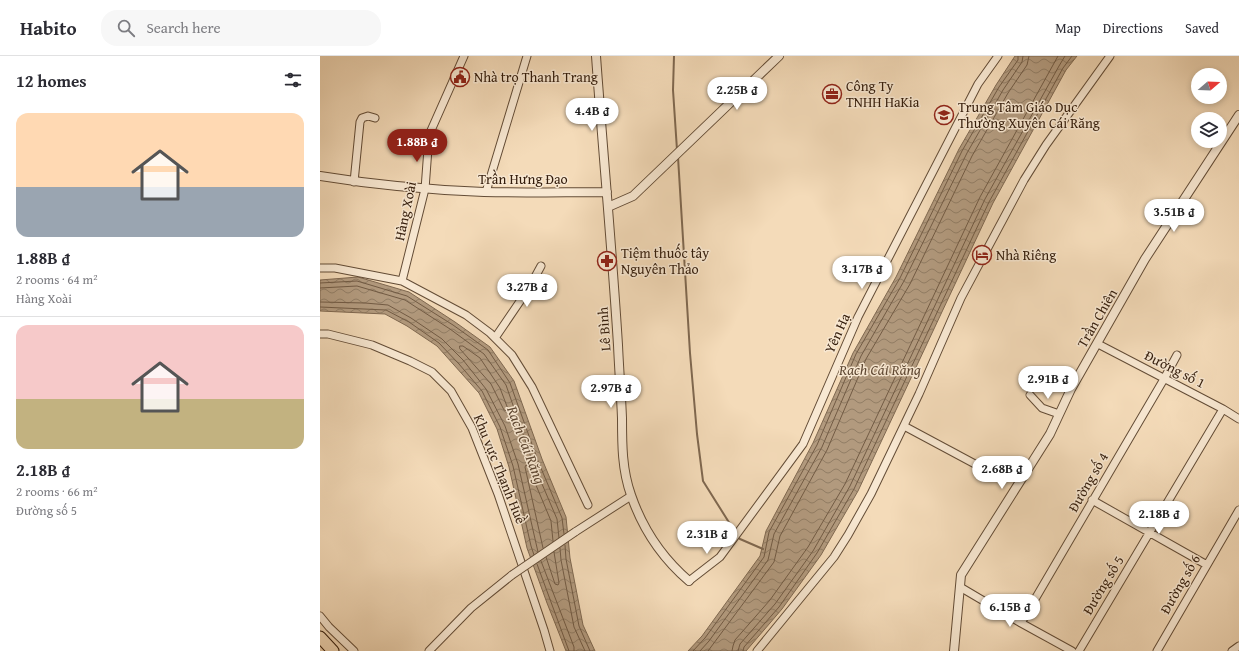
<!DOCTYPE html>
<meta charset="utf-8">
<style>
body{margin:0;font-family:"Gentium Book Plus",serif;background:#f7f7f7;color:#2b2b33;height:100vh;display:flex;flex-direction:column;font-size:15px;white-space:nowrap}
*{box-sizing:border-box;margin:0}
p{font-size:13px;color:#7c7c81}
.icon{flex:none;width:22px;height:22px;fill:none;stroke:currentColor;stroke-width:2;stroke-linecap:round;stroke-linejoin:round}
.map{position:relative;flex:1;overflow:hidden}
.details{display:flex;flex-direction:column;background:#fff;width:320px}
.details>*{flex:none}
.needle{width:26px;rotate:71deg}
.buttons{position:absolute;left:871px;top:12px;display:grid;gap:8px}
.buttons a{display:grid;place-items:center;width:36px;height:36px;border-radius:50%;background:#fff;box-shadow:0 2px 6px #0003;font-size:20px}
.price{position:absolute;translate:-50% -34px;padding:0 9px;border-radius:14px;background:#fff;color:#222;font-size:13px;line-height:26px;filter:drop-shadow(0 1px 2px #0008)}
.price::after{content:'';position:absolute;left:50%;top:24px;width:12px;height:9px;margin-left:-6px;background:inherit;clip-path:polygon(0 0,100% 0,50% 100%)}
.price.active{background:#8f2418;color:#fff}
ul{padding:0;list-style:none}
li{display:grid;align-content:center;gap:8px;height:212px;padding:0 16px}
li+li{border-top:1px solid #e1e1e2}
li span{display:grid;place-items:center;height:124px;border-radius:12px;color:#555}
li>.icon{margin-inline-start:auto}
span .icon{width:72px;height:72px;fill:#fffc;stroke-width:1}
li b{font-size:17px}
h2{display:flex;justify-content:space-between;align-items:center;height:48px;padding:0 16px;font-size:17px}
header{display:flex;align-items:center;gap:24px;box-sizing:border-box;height:56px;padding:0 20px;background:#fff;border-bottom:1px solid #e1e1e2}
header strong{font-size:19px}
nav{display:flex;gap:22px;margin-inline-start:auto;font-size:14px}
.search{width:280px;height:36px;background:#f7f7f7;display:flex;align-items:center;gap:10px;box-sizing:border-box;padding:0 14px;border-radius:16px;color:#7c7c81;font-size:15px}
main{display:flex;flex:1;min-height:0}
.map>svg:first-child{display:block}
.water{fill:url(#water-waves);stroke:#7f6850}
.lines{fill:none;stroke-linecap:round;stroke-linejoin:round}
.shore{stroke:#725b44;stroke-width:1}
.stream{stroke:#7f6850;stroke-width:2}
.minor-casing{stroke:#634c36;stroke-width:9}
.tertiary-casing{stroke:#634c36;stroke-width:10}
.trunk-casing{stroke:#331c0b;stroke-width:13}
.minor{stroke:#f8e8d2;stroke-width:7}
.tertiary{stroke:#f8e8d2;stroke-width:8}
.trunk{stroke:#f4dbb9;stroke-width:11}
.minor-bridge-casing{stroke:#634c36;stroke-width:9;stroke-linecap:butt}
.minor-bridge{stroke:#f8e8d2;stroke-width:7}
.labels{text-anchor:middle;stroke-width:3;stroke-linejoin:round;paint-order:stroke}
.poi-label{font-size:14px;fill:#331c0b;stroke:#f8e8d2;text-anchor:start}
.street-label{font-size:14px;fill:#331c0b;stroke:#f8e8d2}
.water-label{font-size:15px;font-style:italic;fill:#5f4833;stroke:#f8e8d2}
</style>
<header>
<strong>Habito</strong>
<div class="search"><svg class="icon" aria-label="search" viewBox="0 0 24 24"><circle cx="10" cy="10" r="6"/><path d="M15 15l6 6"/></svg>Search here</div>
<nav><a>Map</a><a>Directions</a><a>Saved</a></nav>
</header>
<main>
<section class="details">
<h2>12 homes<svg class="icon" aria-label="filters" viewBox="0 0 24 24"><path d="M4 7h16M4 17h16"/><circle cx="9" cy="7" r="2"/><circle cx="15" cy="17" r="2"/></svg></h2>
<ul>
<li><span style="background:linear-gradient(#ffd9b3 60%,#9aa5b1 0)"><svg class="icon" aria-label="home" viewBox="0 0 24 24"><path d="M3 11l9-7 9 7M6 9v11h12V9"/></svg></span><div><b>1.88B ₫</b><p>2 rooms · 64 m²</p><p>Hàng Xoài</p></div></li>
<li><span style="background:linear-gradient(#f6c9c9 60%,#c2b280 0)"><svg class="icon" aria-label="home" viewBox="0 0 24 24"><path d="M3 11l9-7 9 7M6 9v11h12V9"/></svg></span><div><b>2.18B ₫</b><p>2 rooms · 66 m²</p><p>Đường số 5</p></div></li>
</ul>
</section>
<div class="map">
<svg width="919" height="595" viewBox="0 0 919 595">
<defs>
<pattern id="water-waves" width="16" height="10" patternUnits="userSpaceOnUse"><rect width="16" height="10" fill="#b29a7e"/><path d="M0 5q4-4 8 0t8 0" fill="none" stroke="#917d65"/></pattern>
</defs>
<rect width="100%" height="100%" fill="#f4dbb9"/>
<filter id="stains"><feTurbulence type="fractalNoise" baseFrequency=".005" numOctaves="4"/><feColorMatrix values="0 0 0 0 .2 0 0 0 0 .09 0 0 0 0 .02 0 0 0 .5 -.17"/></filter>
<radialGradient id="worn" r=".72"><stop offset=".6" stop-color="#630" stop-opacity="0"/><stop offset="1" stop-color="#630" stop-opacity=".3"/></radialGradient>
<!-- water -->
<path class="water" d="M695,0H757L746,14L673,147L538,435L501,499L462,553L426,595H368L382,580L440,500L446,475L493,387L533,297L576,221L639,93L676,29Z
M38,221L89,236L135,266L170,291L194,325L222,403L246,461L250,502L263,569L275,595H246L227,547L207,492L189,411L177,373L159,337L117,290L87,270L65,258L0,255V224Z"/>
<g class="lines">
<!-- shore -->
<path class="shore" d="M0,227L37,225L87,240L133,269L168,294L190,327L218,405L242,462L244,478
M0,232L37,230L85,244L130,273L164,298L186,329L213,407L237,463L239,482
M0,246L45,247L68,249L91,262L122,283L143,304L166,333L185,370L198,408L218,496
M0,251L66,254L89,266L119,287L139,308L162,335L180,371L193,410L211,490L214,499
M140,290H143L160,302L180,332L188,353L187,355L184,354L171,328L140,293Z
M245,489L246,503L259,570L270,595
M223,492L205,411L206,409L208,410L231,465L233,485
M240,492L241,504L254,571L265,595
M226,501L235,528L238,529L239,527L234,496
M221,505L254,591V595
M217,508L249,595
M373,595L385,582L444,501L449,476L497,389L536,298L580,222L642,95L679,31L698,4V0
M380,595L389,585L448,504L454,478L502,391L541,300L584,225L647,97L683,34L702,6L703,0
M388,595L454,506L460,480L507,394L546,303L590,228L652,100L688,37L707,9L709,0
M412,595L413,590L415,584L450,544L488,491L525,428L660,141L738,0
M418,595L420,588L455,548L493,495L530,430L665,143L739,10L745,0
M423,595L424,591L459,551L497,497L534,433L669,146L743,12L752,0"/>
<!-- stream -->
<path class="stream" d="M354,0L353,34L357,94
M358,101L370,297L377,378L383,425L415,476
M417,480L420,483L443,493"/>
<!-- minor casing -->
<g class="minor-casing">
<path id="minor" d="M34,126L40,66L42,62L48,60L55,62
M166,136L207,0
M0,212H15L82,225L146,259L170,277L192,299L212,331L268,449
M82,225L105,133L109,79L144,0
M0,278H8L52,289L90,305L112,316L131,335L152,372L178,438L224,574L230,595
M175,282L209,232L221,210
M778,288L903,353L919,363
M710,339L722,352L739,358
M584,370L668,415L681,420
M772,444L887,509
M255,476L311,440
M369,525L400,501L483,388L538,261L658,28L678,0
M640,531L701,567L752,595
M0,560L9,571L34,595
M701,567L844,323L857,299
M109,595L151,552L192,519
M437,595L514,501L528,479L551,438L599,338L641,242L704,124L726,89L790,0
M759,595L903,353
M837,595L919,454
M912,595L919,590"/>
</g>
<!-- tertiary casing -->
<g class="tertiary-casing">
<path id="tertiary" d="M276,0C283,96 292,193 298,289C299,313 301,337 302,362C302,388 302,414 311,439C323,474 341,501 369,525
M0,120C55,129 109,134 164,136C205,137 246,136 287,136
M288,151L313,140L459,0
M634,595L641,519L730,378L751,333L825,203L919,59"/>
</g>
<!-- trunk casing -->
<g class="trunk-casing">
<path id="trunk" d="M0,581L13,595"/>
</g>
<!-- minor -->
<use href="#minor" class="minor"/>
<!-- tertiary -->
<use href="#tertiary" class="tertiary"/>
<!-- trunk -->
<use href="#trunk" class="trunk"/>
<!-- minor-bridge casing -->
<g class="minor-bridge-casing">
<path id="minor-bridge" d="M192,519L255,476"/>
</g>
<!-- minor-bridge -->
<use href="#minor-bridge" class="minor-bridge"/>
</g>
<!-- icons -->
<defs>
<g id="civic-ring" transform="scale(1)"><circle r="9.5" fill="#f8e8d2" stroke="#8f2418" stroke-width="1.5"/><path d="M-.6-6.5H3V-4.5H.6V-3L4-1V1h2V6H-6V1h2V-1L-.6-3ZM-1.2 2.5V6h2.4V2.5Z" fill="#8f2418"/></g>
<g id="office-ring" transform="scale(1)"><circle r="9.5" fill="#f8e8d2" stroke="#8f2418" stroke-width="1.5"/><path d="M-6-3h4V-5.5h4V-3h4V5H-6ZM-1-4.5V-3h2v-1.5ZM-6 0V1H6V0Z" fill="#8f2418"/></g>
<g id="university-ring" transform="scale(1)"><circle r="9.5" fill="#f8e8d2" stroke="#8f2418" stroke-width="1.5"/><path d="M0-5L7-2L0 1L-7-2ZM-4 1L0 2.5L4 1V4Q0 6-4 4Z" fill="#8f2418"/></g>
<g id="hotel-ring" transform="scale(1)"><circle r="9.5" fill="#f8e8d2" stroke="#8f2418" stroke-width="1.5"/><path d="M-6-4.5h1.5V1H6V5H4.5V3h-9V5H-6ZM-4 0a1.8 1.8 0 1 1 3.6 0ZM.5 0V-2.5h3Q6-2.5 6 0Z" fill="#8f2418"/></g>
<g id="pharmacy-ring" transform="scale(1)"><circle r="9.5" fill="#f8e8d2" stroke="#8f2418" stroke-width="1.5"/><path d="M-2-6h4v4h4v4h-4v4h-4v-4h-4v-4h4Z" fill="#8f2418"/></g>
</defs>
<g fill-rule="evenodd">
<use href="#civic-ring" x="140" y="21"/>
<use href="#office-ring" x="512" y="38"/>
<use href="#university-ring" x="624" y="59"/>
<use href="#hotel-ring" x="662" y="199"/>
<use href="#pharmacy-ring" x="287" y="205"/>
</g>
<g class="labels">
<!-- poi labels -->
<g class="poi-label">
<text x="154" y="26">Nhà trọ Thanh Trang</text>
<text x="526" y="35">Công Ty<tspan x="526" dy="16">TNHH HaKia</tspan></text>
<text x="638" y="56">Trung Tâm Giáo Dục<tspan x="638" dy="16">Thường Xuyên Cái Răng</tspan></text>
<text x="301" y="202">Tiệm thuốc tây<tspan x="301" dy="16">Nguyên Thảo</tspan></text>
<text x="676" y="204">Nhà Riêng</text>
</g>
<!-- street labels -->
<g class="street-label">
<text x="203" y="128">Trần Hưng Đạo</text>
<text transform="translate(85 155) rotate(-78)" y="5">Hàng Xoài</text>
<text transform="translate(777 262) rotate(-60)" y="5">Trần Chiên</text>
<text transform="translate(284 273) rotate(-94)" y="5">Lê Bình</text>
<text transform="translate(517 277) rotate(-66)" y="5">Yên Hạ</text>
<text transform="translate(855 313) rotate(27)" y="5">Đường số 1</text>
<text transform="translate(180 413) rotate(68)" y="5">Khu vực Thạnh Huề</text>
<text transform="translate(768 426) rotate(-60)" y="5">Đường số 4</text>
<text transform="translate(860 528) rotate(-60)" y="5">Đường số 6</text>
<text transform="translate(783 529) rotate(-59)" y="5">Đường số 5</text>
</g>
<!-- water labels -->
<g class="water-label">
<text x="560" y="319">Rạch Cái Răng</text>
<text transform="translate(206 389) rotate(69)" y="5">Rạch Cái Răng</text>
</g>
</g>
<rect width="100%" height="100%" filter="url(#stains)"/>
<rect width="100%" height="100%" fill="url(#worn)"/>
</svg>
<div class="buttons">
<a><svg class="needle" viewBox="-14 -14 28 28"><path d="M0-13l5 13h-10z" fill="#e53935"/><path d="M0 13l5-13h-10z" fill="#7c7c81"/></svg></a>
<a><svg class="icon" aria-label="layers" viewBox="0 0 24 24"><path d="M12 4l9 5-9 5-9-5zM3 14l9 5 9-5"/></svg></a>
</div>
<b class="price" style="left:417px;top:55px">2.25B ₫</b>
<b class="price" style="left:272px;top:76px">4.4B ₫</b>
<b class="price active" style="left:97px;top:107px">1.88B ₫</b>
<b class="price" style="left:854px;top:177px">3.51B ₫</b>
<b class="price" style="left:542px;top:234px">3.17B ₫</b>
<b class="price" style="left:207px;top:252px">3.27B ₫</b>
<b class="price" style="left:728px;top:344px">2.91B ₫</b>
<b class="price" style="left:291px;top:353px">2.97B ₫</b>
<b class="price" style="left:682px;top:434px">2.68B ₫</b>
<b class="price" style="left:839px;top:479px">2.18B ₫</b>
<b class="price" style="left:387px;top:499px">2.31B ₫</b>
<b class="price" style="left:690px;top:572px">6.15B ₫</b>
</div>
</main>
